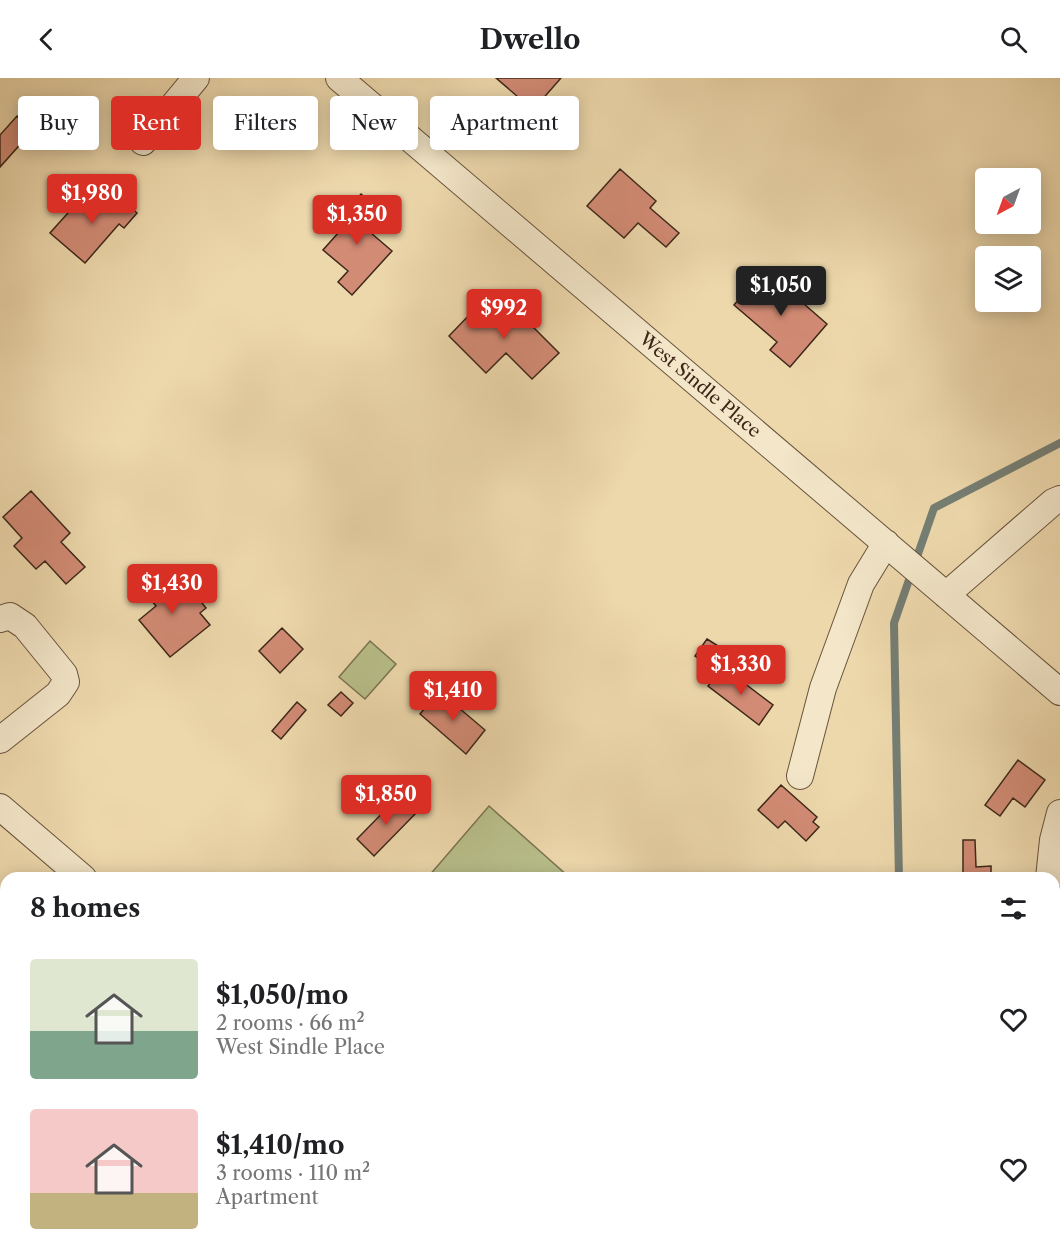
<!DOCTYPE html>
<meta charset="utf-8">
<style>
body{margin:0;font-family:"Libre Caslon Text",serif;background:#f2f2f2;color:#202124;height:100vh;display:flex;flex-direction:column;font-size:22px;white-space:nowrap}
*{box-sizing:border-box;margin:0}
p{font-size:20px;color:#757577}
.icon{flex:none;width:33px;height:33px;fill:none;stroke:currentColor;stroke-width:2;stroke-linecap:round;stroke-linejoin:round}
.map{position:relative;flex:1;overflow:hidden}
.drawer{position:absolute;left:0px;top:794px;width:1060px;height:386px;display:flex;flex-direction:column;background:#fff;border-radius:18px 18px 0 0;box-shadow:0 3px 15px #0003}
.drawer>*{flex:none}
.banner{position:absolute;left:18px;top:18px;width:600px;height:54px;display:flex;gap:12px}
.needle{width:39px;rotate:221deg}
.controls{position:absolute;left:975px;top:90px;display:grid;gap:12px}
.controls a{display:grid;place-items:center;width:66px;height:66px;border-radius:6px;background:#fff;box-shadow:0 3px 15px #0003;font-size:30px}
.price{position:absolute;translate:-50% -51px;padding:0 14px;border-radius:6px;background:#d93025;color:#fff;font-size:20px;line-height:39px;filter:drop-shadow(0 2px 3px #0008)}
.price::after{content:'';position:absolute;left:50%;top:36px;width:18px;height:14px;margin-left:-9px;background:inherit;clip-path:polygon(0 0,100% 0,50% 100%)}
.price.selected{background:#222;color:#fff}
ul{padding:0;list-style:none}
li{display:flex;align-items:center;gap:18px;height:150px;padding:0 30px}
li span{display:grid;place-items:center;flex:none;width:168px;height:120px;border-radius:6px;color:#555}
li>.icon{margin-inline-start:auto}
span .icon{width:72px;height:72px;fill:#fffc;stroke-width:1}
li b{font-size:26px}
h2{display:flex;justify-content:space-between;align-items:center;height:72px;padding:0 30px;font-size:26px}
.chip{padding:0 21px;border-radius:6px;background:#fff;box-shadow:0 3px 15px #0003;font-size:21px;line-height:54px}
.chip.selected{background:#d93025;color:#fff}
header{display:flex;justify-content:space-between;align-items:center;height:78px;padding:0 30px;background:#fff;font-size:27px;font-weight:700}
.map>svg:first-child{display:block}
.garden{fill:#b8bf8a;stroke:#7a7351;stroke-width:1.5}
.lines{fill:none;stroke-linecap:round;stroke-linejoin:round}
.stream{stroke:#757e74;stroke-width:8}
.building{fill:#d28b75;stroke:#3c2718;stroke-width:1.5}
.minor-casing{stroke:#68533d;stroke-width:28}
.minor{stroke:#f3e6c9;stroke-width:26}
.labels{text-anchor:middle;stroke-width:5;stroke-linejoin:round;paint-order:stroke}
.street-label{font-size:18px;fill:#3c2718;stroke:#f3e6c9}
</style>
<header><svg class="icon" aria-label="back" viewBox="0 0 24 24"><path d="M15 5l-7 7 7 7"/></svg>Dwello<svg class="icon" aria-label="search" viewBox="0 0 24 24"><circle cx="10" cy="10" r="6"/><path d="M15 15l6 6"/></svg></header>
<div class="map">
<svg width="1060" height="1178" viewBox="0 0 1060 1178">
<rect width="100%" height="100%" fill="#edd8ac"/>
<filter id="stains"><feTurbulence type="fractalNoise" baseFrequency=".00333" numOctaves="4"/><feColorMatrix values="0 0 0 0 .2 0 0 0 0 .09 0 0 0 0 .02 0 0 0 .5 -.17"/></filter>
<radialGradient id="worn" r=".72"><stop offset=".6" stop-color="#630" stop-opacity="0"/><stop offset="1" stop-color="#630" stop-opacity=".3"/></radialGradient>
<!-- garden -->
<path class="garden" d="M370,563L396,586L365,621L339,599Z
M489,728L569,799H428Z"/>
<g class="lines">
<!-- stream -->
<path class="stream" d="M899,800L894,545L934,430L1060,365
M883,1178L884,1173"/>
</g>
<!-- building -->
<path class="building" d="M496,0H561L533,32Z
M17,38L33,52L0,89V57Z
M620,91L656,123L650,130L679,155L666,169L638,145L624,160L587,128Z
M115,115L137,135L124,150L119,146L85,185L50,155L84,117L100,132Z
M361,116L379,132L364,149L392,173L352,217L338,204L348,193L323,172L347,145L340,140Z
M765,192L827,246L790,289L770,272L777,264L734,227Z
M504,220L559,275L532,301L506,275L486,295L449,258L475,231L484,239Z
M31,413L70,455L61,464L85,489L66,506L45,483L36,491L14,468L22,460L3,439Z
M164,491L178,508L174,511L183,522L193,514L206,530L200,535L210,547L170,579L139,542L156,528L141,510Z
M282,550L303,571L280,595L259,573Z
M707,561L726,573L714,590L695,578Z
M723,589L773,627L759,647L708,608Z
M439,613L485,652L466,676L420,636Z
M341,614L353,625L341,638L328,627Z
M297,624L306,632L281,661L272,653Z
M1018,682L1045,702L1025,729L1013,720L1000,738L985,727Z
M781,707L817,739L813,744L819,749L806,763L785,743L778,750L758,732Z
M399,718L416,735L374,778L357,761Z
M963,762H975L976,789L991,788V800H963Z
M321,1173H373L375,1178H316L322,1175Z
M640,1173H684L679,1178H645Z
M717,1173H792L798,1178H723Z"/>
<g class="lines">
<!-- minor casing -->
<g class="minor-casing">
<path id="minor" d="M339,0L1060,614
M143,64L196,0
M946,517L1053,424L1060,421
M0,541L10,538L25,548L64,596L66,604L58,616L0,662
M800,698L823,610L861,506L886,465
M0,729L83,800
M1049,800L1053,762L1060,735
M1054,840L1060,877
M520,1173L525,1178
M108,1178L113,1173"/>
</g>
<!-- minor -->
<use href="#minor" class="minor"/>
</g>
<g class="labels">
<!-- street labels -->
<g class="street-label">
<text transform="translate(700 307) rotate(40)" y="6">West Sindle Place</text>
</g>
</g>
<rect width="100%" height="100%" filter="url(#stains)"/>
<rect width="100%" height="100%" fill="url(#worn)"/>
</svg>
<div class="controls">
<a><svg class="needle" viewBox="-14 -14 28 28"><path d="M0-13l5 13h-10z" fill="#e53935"/><path d="M0 13l5-13h-10z" fill="#757577"/></svg></a>
<a><svg class="icon" aria-label="layers" viewBox="0 0 24 24"><path d="M12 4l9 5-9 5-9-5zM3 14l9 5 9-5"/></svg></a>
</div>
<b class="price" style="left:92px;top:147px">$1,980</b>
<b class="price" style="left:357px;top:168px">$1,350</b>
<b class="price selected" style="left:781px;top:239px">$1,050</b>
<b class="price" style="left:504px;top:262px">$992</b>
<b class="price" style="left:172px;top:537px">$1,430</b>
<b class="price" style="left:741px;top:618px">$1,330</b>
<b class="price" style="left:453px;top:644px">$1,410</b>
<b class="price" style="left:386px;top:748px">$1,850</b>
<div class="banner">
<a class="chip">Buy</a>
<a class="chip selected">Rent</a>
<a class="chip">Filters</a>
<a class="chip">New</a>
<a class="chip">Apartment</a>
</div>
<section class="drawer">
<h2>8 homes<svg class="icon" aria-label="filters" viewBox="0 0 24 24"><path d="M4 7h16M4 17h16"/><circle cx="9" cy="7" r="2"/><circle cx="15" cy="17" r="2"/></svg></h2>
<ul>
<li><span style="background:linear-gradient(#dfe7d0 60%,#7fa58c 0)"><svg class="icon" aria-label="home" viewBox="0 0 24 24"><path d="M3 11l9-7 9 7M6 9v11h12V9"/></svg></span><div><b>$1,050/mo</b><p>2 rooms · 66 m²</p><p>West Sindle Place</p></div><svg class="icon" aria-label="heart" viewBox="0 0 24 24"><path d="M12 20l-8-8c-3-5 5-10 8-4 3-6 11-1 8 4z"/></svg></li>
<li><span style="background:linear-gradient(#f6c9c9 70%,#c2b280 0)"><svg class="icon" aria-label="home" viewBox="0 0 24 24"><path d="M3 11l9-7 9 7M6 9v11h12V9"/></svg></span><div><b>$1,410/mo</b><p>3 rooms · 110 m²</p><p>Apartment</p></div><svg class="icon" aria-label="heart" viewBox="0 0 24 24"><path d="M12 20l-8-8c-3-5 5-10 8-4 3-6 11-1 8 4z"/></svg></li>
</ul>
</section>
</div>
